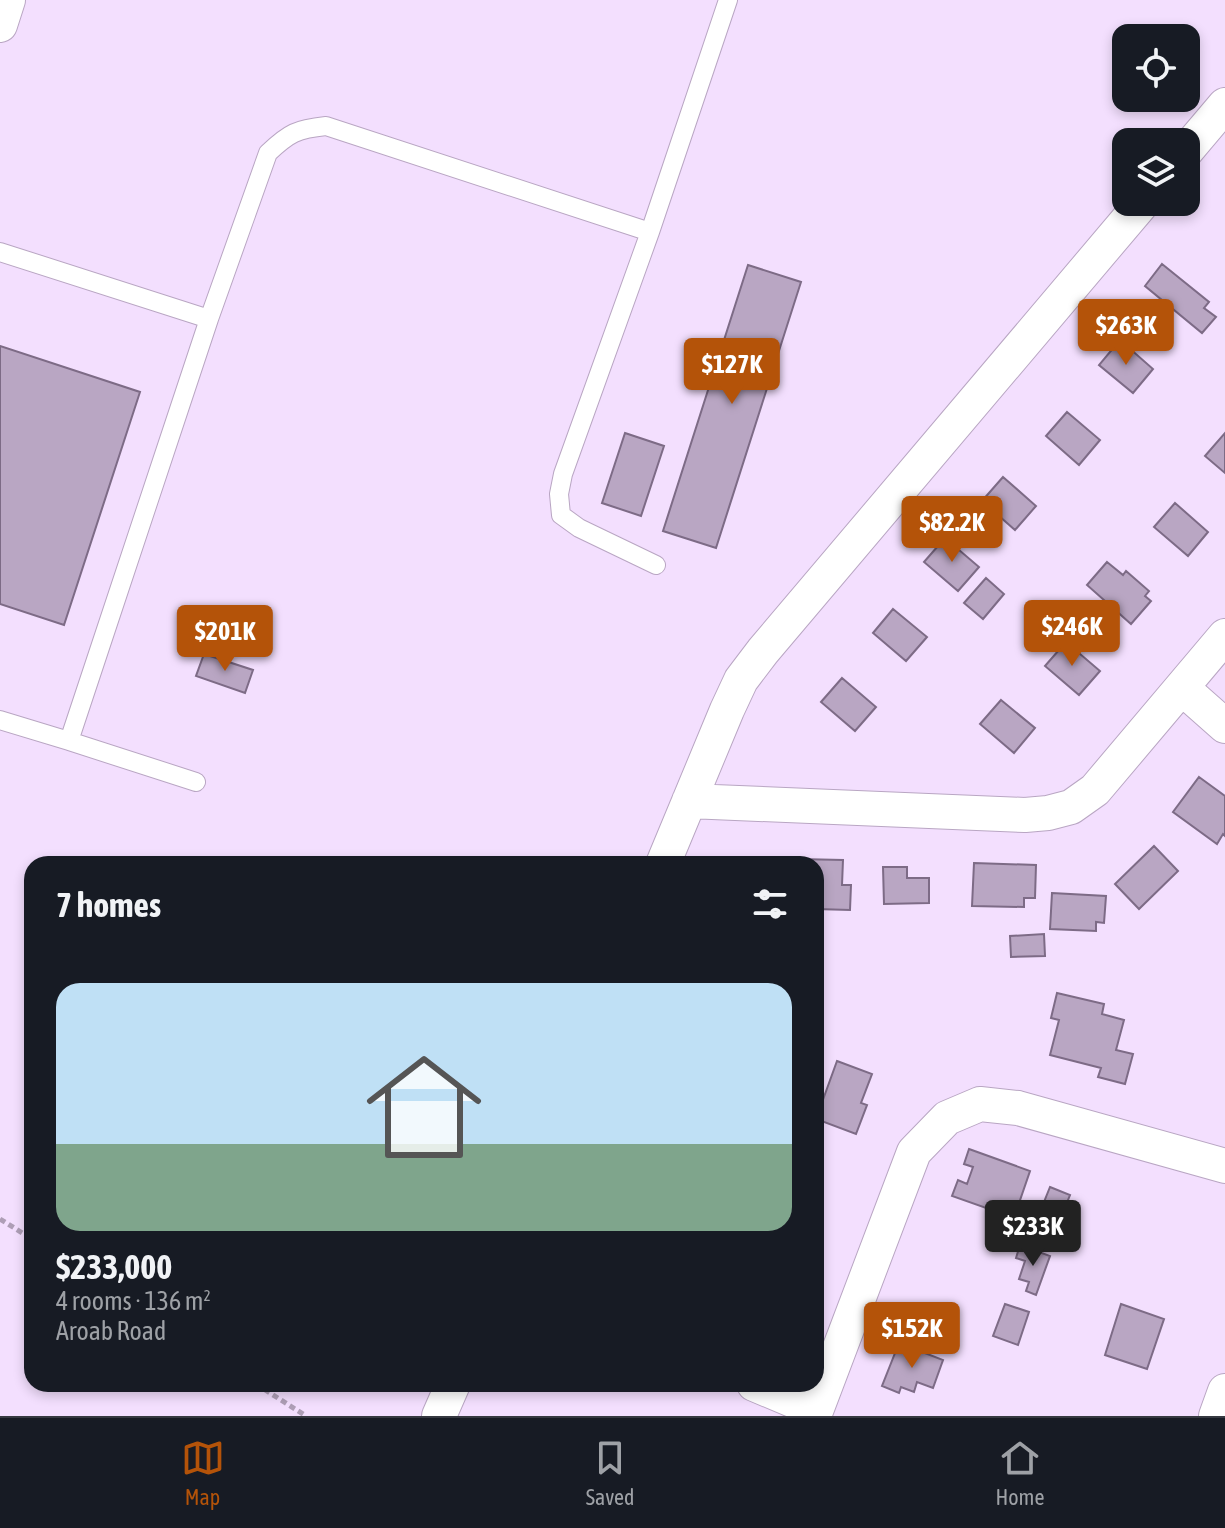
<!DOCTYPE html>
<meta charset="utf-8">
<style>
body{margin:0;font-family:"Asap Condensed",sans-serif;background:#20242c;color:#f1f3f6;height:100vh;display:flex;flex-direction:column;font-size:30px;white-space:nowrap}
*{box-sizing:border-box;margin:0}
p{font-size:26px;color:#9ea1a6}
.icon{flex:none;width:44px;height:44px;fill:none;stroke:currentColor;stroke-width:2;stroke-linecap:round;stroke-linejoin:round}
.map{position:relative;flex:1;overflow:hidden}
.side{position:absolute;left:24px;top:856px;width:800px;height:536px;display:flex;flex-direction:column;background:#171b24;border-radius:24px;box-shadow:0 4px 12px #0003}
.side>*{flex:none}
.controls{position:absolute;left:1112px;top:24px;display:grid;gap:16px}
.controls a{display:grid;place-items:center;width:88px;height:88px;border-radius:16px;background:#171b24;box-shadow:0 4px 12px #0003;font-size:40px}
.price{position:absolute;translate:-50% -68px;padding:0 18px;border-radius:8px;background:#b45309;color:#fff;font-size:26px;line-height:52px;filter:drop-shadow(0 2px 4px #0008)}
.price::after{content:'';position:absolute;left:50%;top:48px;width:24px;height:18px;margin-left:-12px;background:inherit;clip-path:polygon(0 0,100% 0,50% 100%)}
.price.on{background:#222;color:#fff}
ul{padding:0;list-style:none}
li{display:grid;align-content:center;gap:16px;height:424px;padding:0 32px}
li span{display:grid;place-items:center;height:248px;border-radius:24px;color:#555}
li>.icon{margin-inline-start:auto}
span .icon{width:144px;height:144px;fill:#fffc;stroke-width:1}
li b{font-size:34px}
h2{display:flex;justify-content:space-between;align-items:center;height:96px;padding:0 32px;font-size:34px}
.tab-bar{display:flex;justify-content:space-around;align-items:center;height:112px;border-top:2px solid #363941;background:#171b24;font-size:22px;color:#9ea1a6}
.tab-bar a{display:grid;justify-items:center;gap:4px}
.tab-bar .on{color:#b45309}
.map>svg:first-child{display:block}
.building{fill:#b9a6c3;stroke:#7d6b86;stroke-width:2}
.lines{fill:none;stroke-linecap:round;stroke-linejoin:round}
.lane-casing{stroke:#b9a6c3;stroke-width:20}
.street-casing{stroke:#b9a6c3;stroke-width:36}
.path{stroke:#ae9eb6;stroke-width:5;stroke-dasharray:6 4;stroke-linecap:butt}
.lane{stroke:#fff;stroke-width:18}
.street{stroke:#fff;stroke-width:34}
</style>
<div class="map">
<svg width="1225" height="1416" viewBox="0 0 1225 1416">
<rect width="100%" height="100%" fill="#f3dffe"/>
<!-- building -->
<path class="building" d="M1162,264L1209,302L1204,308L1216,317L1202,333L1145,286Z
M748,265L801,282L716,548L663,531Z
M1120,340L1153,369L1133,393L1099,365Z
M0,346L140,392L64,625L0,604Z
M1067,412L1100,440L1079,465L1046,436Z
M625,433L664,446L641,516L602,503Z
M1225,433V473L1205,456Z
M1003,477L1036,506L1015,530L982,501Z
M1175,503L1208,532L1188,556L1154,527Z
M945,538L979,567L958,591L924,562Z
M1107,562L1123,575L1126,571L1149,591L1145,596L1151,601L1131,624L1087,585Z
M986,578L1004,594L983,619L964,603Z
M893,609L927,637L906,661L873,633Z
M1066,642L1100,671L1079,695L1045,666Z
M204,654L253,670L245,693L196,676Z
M842,678L876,707L855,731L821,702Z
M1001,700L1035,728L1014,753L980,724Z
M1199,777L1225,796V836L1223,834L1217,844L1173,812Z
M1154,846L1178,871L1139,909L1115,884Z
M798,859L843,860L842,885H851L850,910L816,909V864H797Z
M974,863L1036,865L1035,898H1024V907L972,906Z
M883,867H907V878H929V903L884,904Z
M1052,893L1106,896L1104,923L1096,922V931L1050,929Z
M1044,934L1045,956L1011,957L1010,936Z
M1057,993L1104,1004L1102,1014L1124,1020L1116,1050L1133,1054L1125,1084L1098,1077L1101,1068L1050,1055L1059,1020L1051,1018Z
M837,1061L872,1074L861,1103L867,1105L856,1134L816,1119Z
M969,1149L1030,1171L1018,1206L1010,1204L1006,1215L952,1196L958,1180L967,1184L973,1167L964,1164Z
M1050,1187L1070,1195L1054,1235L1034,1227Z
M1020,1245L1050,1256L1036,1295L1026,1291L1029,1282L1019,1279L1025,1261L1016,1258Z
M1005,1304L1029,1312L1018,1345L993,1336Z
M1121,1304L1164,1319L1147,1369L1105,1355Z
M899,1343L943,1360L933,1388L917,1382L914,1392L901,1387L899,1393L882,1386Z"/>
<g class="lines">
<!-- lane casing -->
<g class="lane-casing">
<path id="lane" d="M0,252L209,319L69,741L0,720
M209,319L268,153C289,133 297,129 326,126L650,232
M656,565L579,528L561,515L559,494L563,474L650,232L728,0
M69,741L196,782"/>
</g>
<!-- street casing -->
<g class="street-casing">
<path id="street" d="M0,25L8,0
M1186,151L1225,105
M1182,688L1225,726
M689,801L1025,815L1048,813L1071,807L1095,790L1225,636
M663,864L727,710L741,680L763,651L1143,202
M754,1384L816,1410
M439,1416L453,1384
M814,1416L914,1152L947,1118L980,1104L1018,1108L1225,1166
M1216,1416L1225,1391"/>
</g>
<!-- path -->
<path class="path" d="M0,1219L32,1239
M256,1384L306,1416"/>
<!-- lane -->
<use href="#lane" class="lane"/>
<!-- street -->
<use href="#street" class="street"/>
</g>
</svg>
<div class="controls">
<a><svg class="icon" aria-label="locate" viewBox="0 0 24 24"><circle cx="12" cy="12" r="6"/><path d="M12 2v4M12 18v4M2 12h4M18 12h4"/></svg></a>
<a><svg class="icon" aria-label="layers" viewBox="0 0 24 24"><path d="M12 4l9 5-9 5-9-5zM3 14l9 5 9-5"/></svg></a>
</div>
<b class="price" style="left:1126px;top:367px">$263K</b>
<b class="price" style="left:732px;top:406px">$127K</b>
<b class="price" style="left:952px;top:564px">$82.2K</b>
<b class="price" style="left:1072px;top:668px">$246K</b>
<b class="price" style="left:225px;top:673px">$201K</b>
<b class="price on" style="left:1033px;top:1268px">$233K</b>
<b class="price" style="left:912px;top:1370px">$152K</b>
<section class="side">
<h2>7 homes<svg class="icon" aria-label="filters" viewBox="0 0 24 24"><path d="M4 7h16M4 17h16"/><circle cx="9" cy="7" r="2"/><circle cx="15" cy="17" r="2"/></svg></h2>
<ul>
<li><span style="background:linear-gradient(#bfe0f5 65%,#7fa58c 0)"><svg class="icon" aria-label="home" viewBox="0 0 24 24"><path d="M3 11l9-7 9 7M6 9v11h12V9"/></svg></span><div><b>$233,000</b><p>4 rooms · 136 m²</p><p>Aroab Road</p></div></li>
</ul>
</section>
</div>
<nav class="tab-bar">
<a class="on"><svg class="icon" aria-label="map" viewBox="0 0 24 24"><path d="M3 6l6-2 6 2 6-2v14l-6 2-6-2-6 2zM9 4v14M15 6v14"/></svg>Map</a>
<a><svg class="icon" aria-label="saved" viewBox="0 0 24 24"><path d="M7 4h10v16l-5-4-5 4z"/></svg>Saved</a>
<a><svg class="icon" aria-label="home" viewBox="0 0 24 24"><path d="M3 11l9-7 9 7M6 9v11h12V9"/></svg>Home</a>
</nav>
